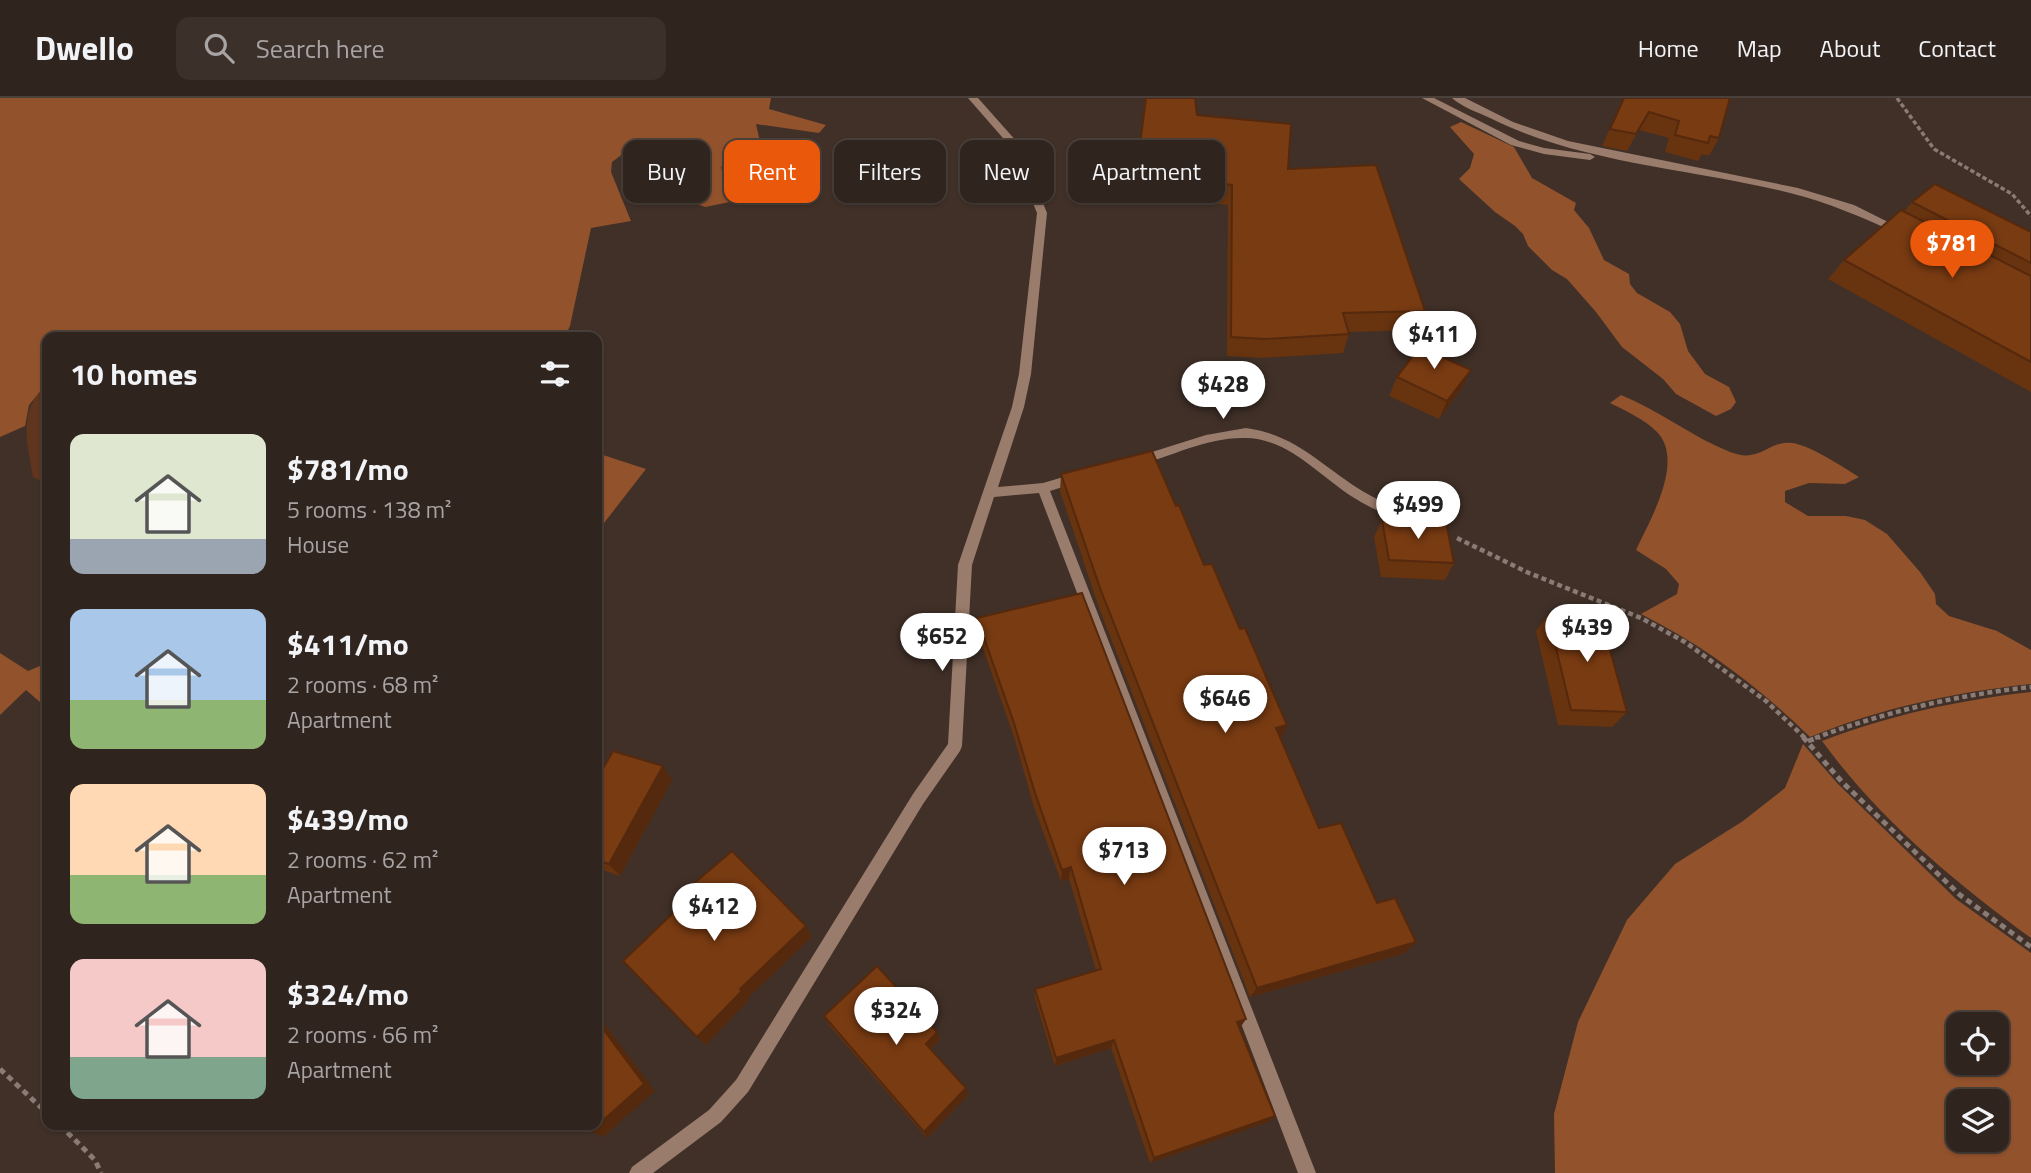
<!DOCTYPE html>
<meta charset="utf-8">
<style>
body{margin:0;font-family:"Titillium Web",sans-serif;background:#3c302b;color:#f1f3f6;height:100vh;display:flex;flex-direction:column;font-size:26px;white-space:nowrap}
*{box-sizing:border-box;margin:0}
p{font-size:23px;color:#a8a4a4}
.icon{flex:none;width:38px;height:38px;fill:none;stroke:currentColor;stroke-width:2;stroke-linecap:round;stroke-linejoin:round}
.map{position:relative;flex:1;overflow:hidden}
.sheet{position:absolute;left:42px;top:234px;width:560px;height:798px;display:flex;flex-direction:column;background:#30241e;border-radius:14px;box-shadow:0 2px 5px #0004,0 0 0 2px #4b413c}
.sheet>*{flex:none}
.banner{position:absolute;left:623px;top:42px;width:665px;height:63px;display:flex;gap:14px}
.tools{position:absolute;left:1946px;top:914px;display:grid;gap:14px}
.tools a{display:grid;place-items:center;width:63px;height:63px;border-radius:14px;background:#30241e;box-shadow:0 2px 5px #0004,0 0 0 2px #4b413c;font-size:35px}
.price{position:absolute;translate:-50% -60px;padding:0 16px;border-radius:24px;background:#fff;color:#222;font-size:23px;line-height:46px;filter:drop-shadow(0 2px 4px #0008)}
.price::after{content:'';position:absolute;left:50%;top:42px;width:21px;height:16px;margin-left:-10px;background:inherit;clip-path:polygon(0 0,100% 0,50% 100%)}
.price.current{background:#ea580c;color:#fff}
ul{padding:0;list-style:none}
li{display:flex;align-items:center;gap:21px;height:175px;padding:0 28px}
li span{display:grid;place-items:center;flex:none;width:196px;height:140px;border-radius:14px;color:#555}
li>.icon{margin-inline-start:auto}
span .icon{width:84px;height:84px;fill:#fffc;stroke-width:1}
li b{font-size:30px}
h2{display:flex;justify-content:space-between;align-items:center;height:84px;padding:0 28px;font-size:30px}
.chip{padding:0 24px;border-radius:14px;background:#30241e;box-shadow:0 2px 5px #0004,0 0 0 2px #4b413c;font-size:24px;line-height:63px}
.chip.current{background:#ea580c;color:#fff}
header{display:flex;align-items:center;gap:42px;box-sizing:border-box;height:98px;padding:0 35px;background:#30241e;border-bottom:2px solid #4b413c}
header strong{font-size:33px}
nav{display:flex;gap:38px;margin-inline-start:auto;font-size:24px}
.search{width:490px;height:63px;background:#3c302b;display:flex;align-items:center;gap:18px;box-sizing:border-box;padding:0 24px;border-radius:14px;color:#a8a4a4;font-size:26px}
.map>svg:first-child{display:block}
.green{fill:#5f351d}
.forest{fill:#92522c;fill-rule:evenodd}
.lines{fill:none;stroke-linecap:round;stroke-linejoin:round}
.path-far2{stroke:#897b75;stroke-width:3.5;stroke-dasharray:4.5 2.5;stroke-linecap:butt}
.path-far1{stroke:#897b75;stroke-width:4.5;stroke-dasharray:5 3.5;stroke-linecap:butt}
.path{stroke:#897b75;stroke-width:5;stroke-dasharray:6 4.5;stroke-linecap:butt}
.minor{fill:#9a7c6c;fill-rule:evenodd}
.wall{fill:#68330f}
.shaded-wall{fill:#55290d}
.building{fill:#793b12;stroke:#55290d;stroke-width:2}
</style>
<header>
<strong>Dwello</strong>
<div class="search"><svg class="icon" aria-label="search" viewBox="0 0 24 24"><circle cx="10" cy="10" r="6"/><path d="M15 15l6 6"/></svg>Search here</div>
<nav><a>Home</a><a>Map</a><a>About</a><a>Contact</a></nav>
</header>
<div class="map">
<svg width="2031" height="1075" viewBox="0 0 2031 1075">
<rect width="100%" height="100%" fill="#403028"/>
<!-- green -->
<path class="green" d="M47,285V386L33,379C27,341 17,315 47,285Z"/>
<!-- forest -->
<path class="forest" d="M0,0H771L769,11L826,27L819,35L756,26L763,57L721,69L730,104L705,109L675,98L682,88L670,50L624,55L612,64L611,74L631,123L591,130L570,228L564,240H217L188,232L163,240H47V285L29,307L25,328L0,339Z
M1461,24L1514,49L1532,80L1576,105L1574,112L1589,130L1604,162L1629,176L1630,186L1637,195L1670,214L1680,226L1688,253L1705,276L1729,289L1736,304L1731,311L1716,318L1676,296L1663,281L1622,249L1596,214L1567,181L1552,172L1528,148L1523,136L1515,128L1495,114L1459,81L1470,70L1474,56L1450,29Z
M1621,297C1659,312 1692,339 1730,354C1760,366 1768,342 1792,345C1810,347 1843,369 1859,379L1845,386L1809,385L1785,393V404L1808,418H1846L1865,422L1887,436L1920,474L1935,496L1936,506L1949,518L1997,533L2031,552V586C1955,594 1881,610 1810,639C1758,588 1706,549 1641,516L1677,496L1679,486L1666,471L1636,452C1650,422 1685,363 1657,334C1644,321 1626,313 1610,305Z
M597,355L646,371L597,434Z
M0,555L28,573L47,565V610L26,592L0,617Z
M2031,594V840C1954,784 1878,720 1822,643C1890,617 1959,602 2031,594Z
M1803,646L1838,686L1956,801L2031,855V1075H1555L1554,1016L1578,924L1627,822L1675,766L1743,723L1785,690ZM1958,926H1997V964H1958ZM1958,1003H1997V1041H1958Z"/>
<g class="lines">
<!-- path-far2 -->
<path class="path-far2" d="M1897,0L1934,51L2012,96L2031,118"/>
<!-- path-far1 -->
<path class="path-far1" d="M1457,440L1529,475L1641,520L1685,544L1766,603L1805,640
M1815,640C1885,614 1957,597 2031,589"/>
<!-- path -->
<path class="path" d="M1803,639L1842,684L1960,797L2031,849
M1808,643L1820,639
M0,971L47,1015
M60,1027L95,1062L101,1075"/>
<!-- minor -->
<path class="minor" d="M968,0H978L1019,46L1047,115L1031,276L1024,309L998,389L1043,385L1077,375L1083,380L1082,383L1050,393L1316,1075H1298L1039,395L994,399L972,467L962,648L960,653L923,706L748,994L721,1024L653,1075H629L632,1069L709,1012L736,982L913,696L948,646L958,467L1012,309L1019,276L1037,115L1009,47Z
M1422,0H1434L1519,43L1544,50L1590,56L1595,59L1590,62L1544,56L1511,47Z
M1452,0H1465L1513,24L1568,43L1798,90L1854,107L1908,134L1907,136H1899C1863,120 1828,104 1790,95C1691,70 1582,66 1490,20C1477,14 1462,9 1452,0Z
M1246,330C1297,337 1322,369 1364,394C1388,408 1414,416 1440,424L1442,428L1435,433C1408,425 1380,416 1356,401C1321,380 1289,340 1245,340C1209,339 1171,358 1137,368L1131,363L1133,360L1206,337Z"/>
</g>
<!-- wall -->
<path class="wall" d="M1146,0L1197,17L1288,71L1425,213L1418,232L1348,234L1349,236L1343,255L1260,260L1227,258L1228,107L1166,100L1165,107L1133,105Z
M1624,0H1730L1719,40L1709,58L1702,56L1698,63L1665,54L1669,40L1639,32L1627,53L1602,48Z
M1912,104L2031,134V294L1828,181L1844,162L1904,114Z
M1440,258L1462,290L1439,321L1389,298L1397,279Z
M1061,376L1176,408L1204,467L1319,730L1377,805L1405,855L1250,899L1098,507L1060,393Z
M1382,422L1454,465L1445,482L1381,479L1374,439Z
M1548,517L1627,614L1612,629L1558,627L1536,533Z
M977,520L1240,930L1275,1018L1268,1024L1150,1065L1111,950L1055,968L1035,900V891L1096,872L1069,781L1061,783L1034,709L1014,639L978,536Z
M597,681L672,682L620,778L597,770Z
M824,918L937,934L940,942L931,951L968,997L927,1040L829,927Z"/>
<!-- shaded-wall -->
<path class="shaded-wall" d="M1471,272L1462,290L1439,321L1447,303Z
M1287,627L1281,641L1276,630Z
M663,668L672,682L620,778L609,766Z
M1071,769L1069,781L1061,783L1062,772Z
M806,828L812,839L748,900L749,902L706,947L697,939L740,891Z
M1416,844L1405,855L1250,899L1257,890Z
M597,916L655,993L603,1039L591,1033Z
M1246,921L1240,930L1237,924Z
M937,934L940,942L928,954L926,946Z
M1114,942L1111,950L1055,968L1056,960Z
M966,990L968,997L927,1040L924,1034Z
M1275,1018L1268,1024L1150,1065L1154,1060Z"/>
<!-- building -->
<path class="building" d="M1146,0H1195L1197,17L1291,26L1288,71L1376,67L1425,213L1343,215L1349,236L1265,241L1231,239L1232,87L1169,80L1168,88L1135,85Z
M1624,0H1730L1719,40L1710,38L1708,45L1675,37L1679,23L1649,14L1636,36L1610,31Z
M1935,86L2031,134V165L1912,104Z
M1901,112L2031,178V264L1844,162Z
M1432,233L1440,258L1471,272L1447,303L1397,279Z
M1152,353L1176,408L1179,407L1204,467L1212,466L1240,531L1245,530L1287,627L1276,630L1319,730L1341,725L1377,805L1395,800L1416,844L1257,890L1100,490L1061,376Z
M1382,422L1446,424L1454,465L1389,462Z
M1082,495L1246,921L1237,924L1275,1018L1154,1060L1114,942L1056,960L1035,891L1101,871L1071,769L1062,772L1035,695L1014,625L977,520Z
M1548,517L1601,519L1627,614L1571,612Z
M613,653L663,668L609,766L597,762V681Z
M732,753L806,828L740,891L742,893L697,939L623,863L696,793L691,788Z
M877,868L937,934L926,946L966,990L924,1034L824,918Z
M597,923L644,986L591,1033L587,1027H597Z"/>
</svg>
<div class="tools">
<a><svg class="icon" aria-label="locate" viewBox="0 0 24 24"><circle cx="12" cy="12" r="6"/><path d="M12 2v4M12 18v4M2 12h4M18 12h4"/></svg></a>
<a><svg class="icon" aria-label="layers" viewBox="0 0 24 24"><path d="M12 4l9 5-9 5-9-5zM3 14l9 5 9-5"/></svg></a>
</div>
<b class="price current" style="left:1952px;top:182px">$781</b>
<b class="price" style="left:1434px;top:273px">$411</b>
<b class="price" style="left:1223px;top:323px">$428</b>
<b class="price" style="left:1418px;top:443px">$499</b>
<b class="price" style="left:1587px;top:566px">$439</b>
<b class="price" style="left:942px;top:575px">$652</b>
<b class="price" style="left:1225px;top:637px">$646</b>
<b class="price" style="left:1124px;top:789px">$713</b>
<b class="price" style="left:714px;top:845px">$412</b>
<b class="price" style="left:896px;top:949px">$324</b>
<div class="banner">
<a class="chip">Buy</a>
<a class="chip current">Rent</a>
<a class="chip">Filters</a>
<a class="chip">New</a>
<a class="chip">Apartment</a>
</div>
<section class="sheet">
<h2>10 homes<svg class="icon" aria-label="filters" viewBox="0 0 24 24"><path d="M4 7h16M4 17h16"/><circle cx="9" cy="7" r="2"/><circle cx="15" cy="17" r="2"/></svg></h2>
<ul>
<li><span style="background:linear-gradient(#dfe7d0 75%,#9aa5b1 0)"><svg class="icon" aria-label="home" viewBox="0 0 24 24"><path d="M3 11l9-7 9 7M6 9v11h12V9"/></svg></span><div><b>$781/mo</b><p>5 rooms · 138 m²</p><p>House</p></div></li>
<li><span style="background:linear-gradient(#a9c7e8 65%,#8fb573 0)"><svg class="icon" aria-label="home" viewBox="0 0 24 24"><path d="M3 11l9-7 9 7M6 9v11h12V9"/></svg></span><div><b>$411/mo</b><p>2 rooms · 68 m²</p><p>Apartment</p></div></li>
<li><span style="background:linear-gradient(#ffd9b3 65%,#8fb573 0)"><svg class="icon" aria-label="home" viewBox="0 0 24 24"><path d="M3 11l9-7 9 7M6 9v11h12V9"/></svg></span><div><b>$439/mo</b><p>2 rooms · 62 m²</p><p>Apartment</p></div></li>
<li><span style="background:linear-gradient(#f6c9c9 70%,#7fa58c 0)"><svg class="icon" aria-label="home" viewBox="0 0 24 24"><path d="M3 11l9-7 9 7M6 9v11h12V9"/></svg></span><div><b>$324/mo</b><p>2 rooms · 66 m²</p><p>Apartment</p></div></li>
</ul>
</section>
</div>
